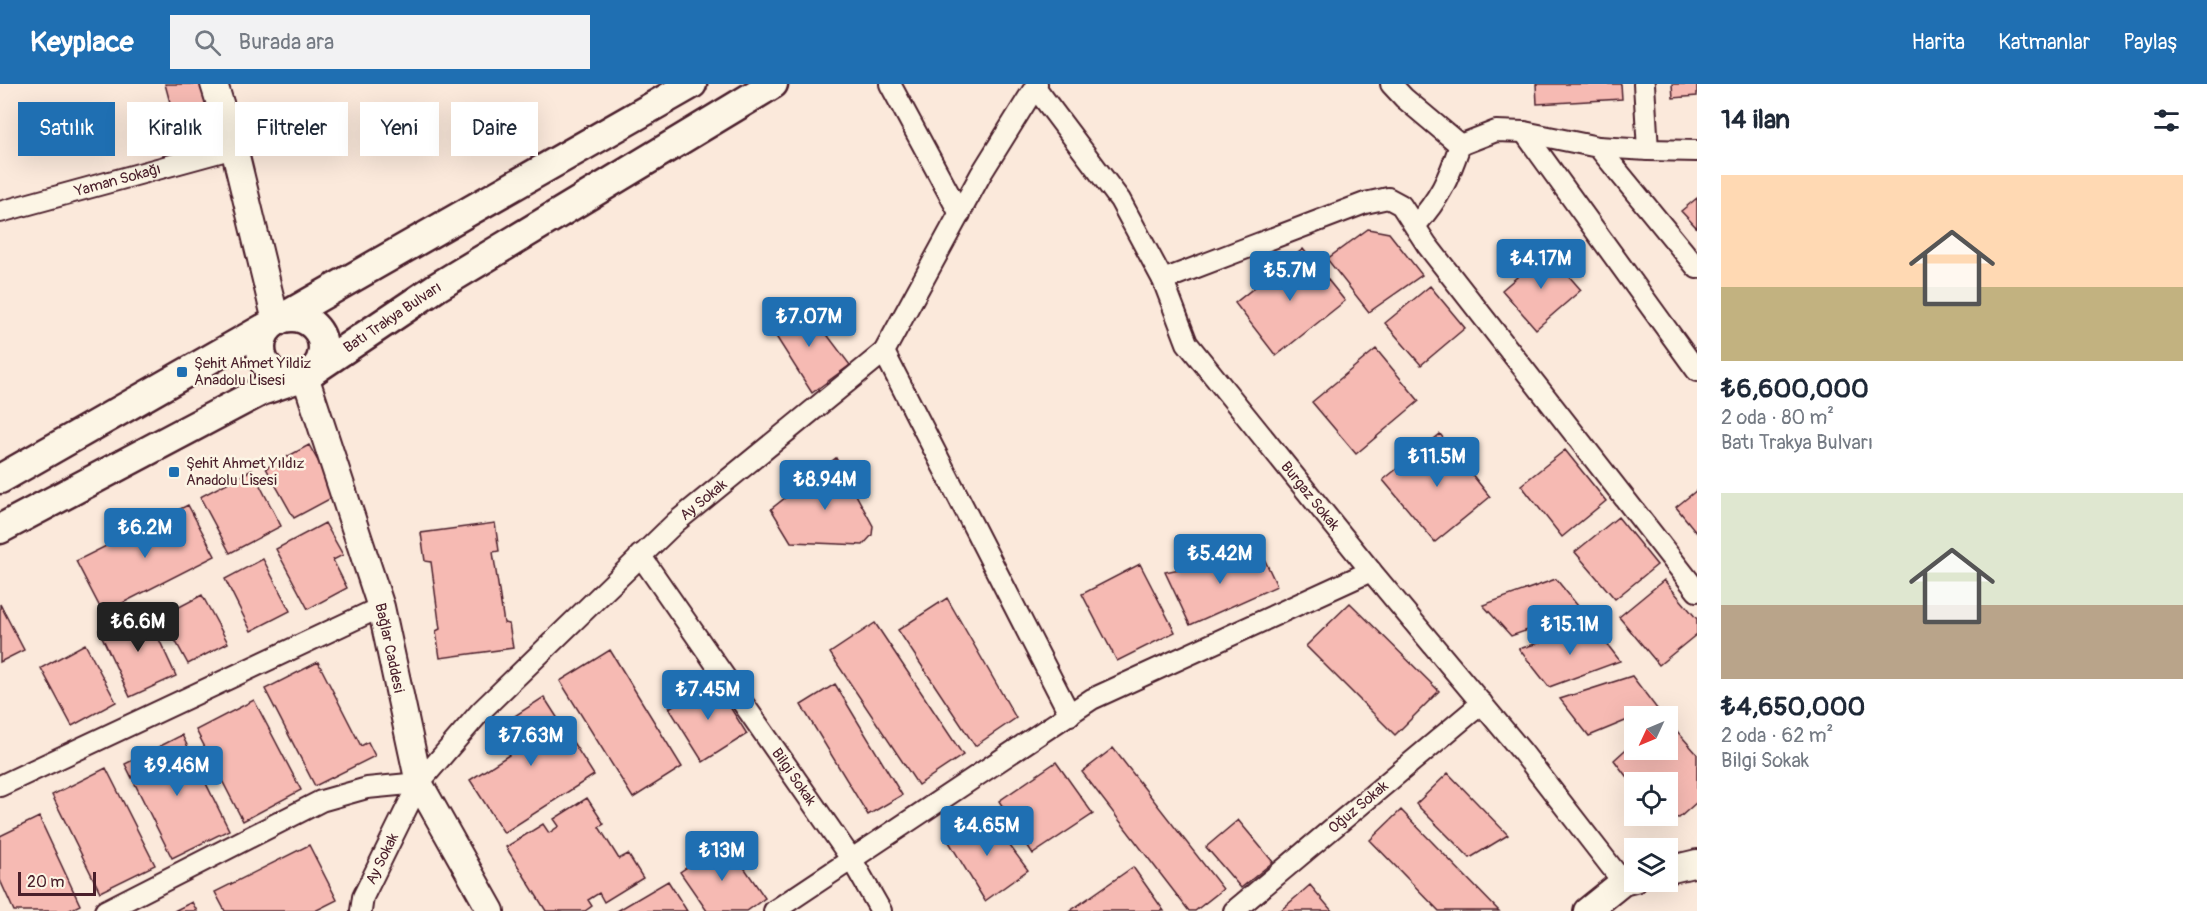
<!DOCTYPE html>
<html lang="tr">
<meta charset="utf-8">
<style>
body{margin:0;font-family:Pangolin,sans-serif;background:#f2f2f3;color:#1f2937;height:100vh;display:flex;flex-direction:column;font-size:22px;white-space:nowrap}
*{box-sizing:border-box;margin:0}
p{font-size:20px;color:#747a83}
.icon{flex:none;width:33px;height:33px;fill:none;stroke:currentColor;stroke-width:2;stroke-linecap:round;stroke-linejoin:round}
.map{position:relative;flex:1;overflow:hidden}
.sheet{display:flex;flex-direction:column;background:#fff;width:510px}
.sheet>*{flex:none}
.top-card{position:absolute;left:18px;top:18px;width:570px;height:54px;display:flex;gap:12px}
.needle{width:39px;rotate:226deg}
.controls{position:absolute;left:1624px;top:622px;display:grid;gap:12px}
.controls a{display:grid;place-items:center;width:54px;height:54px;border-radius:0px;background:#fff;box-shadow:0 6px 24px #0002;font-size:30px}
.scale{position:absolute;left:18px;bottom:15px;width:78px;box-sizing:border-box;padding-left:6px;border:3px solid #4a1f2b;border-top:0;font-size:16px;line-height:21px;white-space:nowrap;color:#4a1f2b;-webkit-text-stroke:4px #fcf5e5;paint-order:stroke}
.price{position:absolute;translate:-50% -51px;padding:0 14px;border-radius:6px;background:#1f6fb2;color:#fff;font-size:20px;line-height:39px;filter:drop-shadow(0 2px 3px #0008)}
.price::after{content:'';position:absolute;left:50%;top:36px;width:18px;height:14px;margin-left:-9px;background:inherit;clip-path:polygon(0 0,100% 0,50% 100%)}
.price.selected{background:#222;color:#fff}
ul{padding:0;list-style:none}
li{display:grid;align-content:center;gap:12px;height:318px;padding:0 24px}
li span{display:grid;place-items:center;height:186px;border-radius:0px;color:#555}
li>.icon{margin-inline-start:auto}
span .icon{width:108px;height:108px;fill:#fffc;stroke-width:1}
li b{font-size:26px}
h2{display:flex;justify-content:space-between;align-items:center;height:72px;padding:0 24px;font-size:26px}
.pill{padding:0 21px;border-radius:0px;background:#fff;box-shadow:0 6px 24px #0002;font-size:21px;line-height:54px}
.pill.selected{background:#1f6fb2;color:#fff}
header{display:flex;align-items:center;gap:36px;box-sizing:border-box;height:84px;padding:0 30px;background:#1f6fb2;color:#fff}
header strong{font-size:28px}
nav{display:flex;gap:33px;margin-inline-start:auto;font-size:21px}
.search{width:420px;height:54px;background:#f2f2f3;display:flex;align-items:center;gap:15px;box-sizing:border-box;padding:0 21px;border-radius:0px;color:#747a83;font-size:22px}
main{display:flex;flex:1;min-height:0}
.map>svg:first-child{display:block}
.building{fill:#f6bab3;stroke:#4a1f2b;stroke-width:1.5}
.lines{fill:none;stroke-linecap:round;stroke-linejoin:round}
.minor-casing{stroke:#4a1f2b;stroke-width:24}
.tertiary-casing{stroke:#4a1f2b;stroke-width:30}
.secondary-casing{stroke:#4a1f2b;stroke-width:33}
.minor{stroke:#fcf5e5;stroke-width:20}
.tertiary{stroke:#fcf5e5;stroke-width:26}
.secondary{stroke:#fcf5e5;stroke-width:28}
.poi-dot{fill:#1f6fb2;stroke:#fcf5e5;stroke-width:2}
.labels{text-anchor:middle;stroke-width:5;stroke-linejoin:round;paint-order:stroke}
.street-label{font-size:15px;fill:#4a1f2b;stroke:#fcf5e5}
.poi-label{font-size:15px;fill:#4a1f2b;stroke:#fcf5e5;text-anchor:start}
</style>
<header>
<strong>Keyplace</strong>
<div class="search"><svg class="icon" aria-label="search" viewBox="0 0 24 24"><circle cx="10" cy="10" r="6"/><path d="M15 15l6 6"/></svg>Burada ara</div>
<nav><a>Harita</a><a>Katmanlar</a><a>Paylaş</a></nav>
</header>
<main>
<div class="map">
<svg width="1697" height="827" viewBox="0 0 1697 827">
<rect width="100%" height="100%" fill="#fbe9db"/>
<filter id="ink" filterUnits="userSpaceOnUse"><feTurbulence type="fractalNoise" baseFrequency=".0167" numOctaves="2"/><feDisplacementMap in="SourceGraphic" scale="12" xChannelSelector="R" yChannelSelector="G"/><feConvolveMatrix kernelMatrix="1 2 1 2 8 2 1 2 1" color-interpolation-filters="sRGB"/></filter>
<g filter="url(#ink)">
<!-- building -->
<path class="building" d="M165,0H204L211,26L175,37Z
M1536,0H1621L1622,15L1537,20Z
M1672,0H1697V12L1673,14Z
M1697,114V144L1681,127Z
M1368,145L1389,149L1422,191L1369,228L1327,175Z
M1303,165L1345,217L1276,272L1235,219Z
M1547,167L1581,206L1536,245L1502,206Z
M1430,202L1465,244L1421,281L1385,239Z
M804,220L850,281L812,309L770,243Z
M1376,265L1419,317L1356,370L1312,318Z
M1440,350L1490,413L1435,458L1383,396Z
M309,361L337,411L294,434L266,384Z
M1565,366L1606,417L1562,453L1521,401Z
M836,374L873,442L872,451L863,461L791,458L771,425Z
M252,386L281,442L230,469L200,413Z
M1697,406V449L1676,423Z
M188,421L215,472L103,529L76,477Z
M1618,433L1657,481L1615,515L1575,468Z
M325,439L343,471L333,476L347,504L308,525L276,465Z
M495,439L499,467L493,468L504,539L509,540L513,564L440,574L436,547L440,545L431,478L425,477L421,449Z
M1261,468L1277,502L1190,541L1165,488Z
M263,475L290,527L251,547L225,495Z
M1140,480L1175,548L1117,577L1082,510Z
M1556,495L1582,527L1511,552L1483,521Z
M1664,496L1697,535V550L1659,581L1619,533Z
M202,511L228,559L188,580L162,532Z
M947,514L1016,634L975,662L898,546Z
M1350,519L1439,607L1395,651L1306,562Z
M0,520L24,566L0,578Z
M145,525L176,592L130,613L99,546Z
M875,539L963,671L918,701L830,569Z
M1593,542L1620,577L1549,603L1519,565Z
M85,560L116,618L72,642L41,584Z
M610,566L682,683L633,714L560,597Z
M318,578L361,662L368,658L375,672L315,702L265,605Z
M1632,592L1658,626L1635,633L1589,652L1560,615Z
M713,596L747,650L703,678L669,624Z
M835,600L902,711L868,731L801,621Z
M544,613L594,691L504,749L470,696L509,671L493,646Z
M254,616L301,706L243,737L196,646Z
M1669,638L1697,670V718L1679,734L1663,732H1668V699H1635V704L1614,676L1635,657V666H1668Z
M182,651L229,746L172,774L125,680Z
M1113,664L1223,805L1195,827H1189L1082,688Z
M1056,678L1093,730L1033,770L999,717Z
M106,684L155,781L100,808L52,711Z
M1448,689L1508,751L1470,774L1416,720Z
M587,714L604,740L599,743L619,775L628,770L643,794L604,818L599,809L588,816L592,822L585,827H546L506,763L543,740L549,749L559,742L554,735Z
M1401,726L1499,827H1439L1370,756Z
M986,730L1028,786L985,817L949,758Z
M39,733L80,821L68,827H14L0,796V752Z
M1238,736L1273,778L1241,804L1206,763Z
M726,757L765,814L747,827H707L680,788Z
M309,761L337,816L315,827H225L215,808Z
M1133,783L1164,827H1070Z
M668,797L687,827H617Z
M1310,801L1332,827H1280Z
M192,818L197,827H174Z"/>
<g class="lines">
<!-- minor casing -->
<g class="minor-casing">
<g id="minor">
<path d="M890,0L960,130"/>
<path d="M1391,0L1404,14L1460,61"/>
<path d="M1644,0L1648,66"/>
<path id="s1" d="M1035,3L1120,116L1163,196L1187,259L1371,487L1523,669L1623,798"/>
<path d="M1524,48L1697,287"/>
<path d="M1598,63L1697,184"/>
<path id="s2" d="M0,128L234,64"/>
<path d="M1415,142C1440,114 1448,96 1460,61L1496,47L1524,48L1598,63L1648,66L1697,67"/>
<path d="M1163,196L1365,119L1388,114L1401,121L1427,161L1697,507"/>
<path d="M884,268L1070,631"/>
<path id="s3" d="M640,471L852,776L881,827"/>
<path d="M0,702L381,523"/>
<path d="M105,827L321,717L367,704L419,699"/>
<path id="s4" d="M361,827L363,813L419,699L481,627L676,438L884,268L981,90L1037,0"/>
<path d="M774,827L1092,615L1371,487"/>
<path id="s5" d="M1234,827L1482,619"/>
</g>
</g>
<!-- tertiary casing -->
<g class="tertiary-casing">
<g id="tertiary">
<path d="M214,0L234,64L276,237"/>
<path id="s6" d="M305,292L381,523L419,699L491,827"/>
<path d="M1668,786L1697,779"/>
<path d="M1587,827L1623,798L1635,795"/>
</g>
</g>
<!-- secondary casing -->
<g class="secondary-casing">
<g id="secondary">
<circle cx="292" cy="264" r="31"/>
<path d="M0,395L692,0"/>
<path id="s7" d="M0,445L261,307L305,292L437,203L773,0"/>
</g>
</g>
<!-- minor -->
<use href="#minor" class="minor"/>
<!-- tertiary -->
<use href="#tertiary" class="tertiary"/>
<!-- secondary -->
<use href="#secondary" class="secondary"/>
</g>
</g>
<!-- markers -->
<g class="poi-dot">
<rect x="176" y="282" width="12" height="12" rx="3"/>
<rect x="168" y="382" width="12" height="12" rx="3"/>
</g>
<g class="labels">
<!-- street labels -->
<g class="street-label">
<text dy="5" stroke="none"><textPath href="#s2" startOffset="122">Yaman Sokağı</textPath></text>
<text dy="5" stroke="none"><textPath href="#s7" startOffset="447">Batı Trakya Bulvarı</textPath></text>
<text dy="5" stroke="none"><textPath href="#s1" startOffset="496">Burgaz Sokak</textPath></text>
<text dy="5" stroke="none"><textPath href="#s4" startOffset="543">Ay Sokak</textPath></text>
<text dy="5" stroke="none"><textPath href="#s6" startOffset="285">Bağlar Caddesi</textPath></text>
<text dy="5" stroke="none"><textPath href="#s3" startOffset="270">Bilgi Sokak</textPath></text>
<text dy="5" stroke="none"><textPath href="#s5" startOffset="162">Oğuz Sokak</textPath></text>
<text dy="5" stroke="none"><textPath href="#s4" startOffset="57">Ay Sokak</textPath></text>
</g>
<!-- poi labels -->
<g class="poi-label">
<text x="194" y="284">Şehit Ahmet Yildiz<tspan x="194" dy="17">Anadolu Lisesi</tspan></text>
<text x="186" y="384">Şehit Ahmet Yıldız<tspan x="186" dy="17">Anadolu Lisesi</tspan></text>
</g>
</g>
</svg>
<div class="controls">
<a><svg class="needle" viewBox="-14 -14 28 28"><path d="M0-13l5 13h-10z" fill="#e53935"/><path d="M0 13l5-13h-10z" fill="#747a83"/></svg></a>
<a><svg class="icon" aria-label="locate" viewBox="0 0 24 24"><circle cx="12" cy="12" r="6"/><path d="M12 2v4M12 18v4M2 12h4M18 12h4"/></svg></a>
<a><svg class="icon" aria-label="layers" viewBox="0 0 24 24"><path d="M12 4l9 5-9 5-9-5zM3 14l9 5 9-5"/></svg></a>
</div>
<div class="scale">20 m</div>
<b class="price" style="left:1541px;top:206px">₺4.17M</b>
<b class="price" style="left:1290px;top:218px">₺5.7M</b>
<b class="price" style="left:809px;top:264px">₺7.07M</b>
<b class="price" style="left:1437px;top:404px">₺11.5M</b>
<b class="price" style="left:825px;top:427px">₺8.94M</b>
<b class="price" style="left:145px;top:475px">₺6.2M</b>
<b class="price" style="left:1220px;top:501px">₺5.42M</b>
<b class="price selected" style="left:138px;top:569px">₺6.6M</b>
<b class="price" style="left:1570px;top:572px">₺15.1M</b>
<b class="price" style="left:708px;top:637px">₺7.45M</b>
<b class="price" style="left:531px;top:683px">₺7.63M</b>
<b class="price" style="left:177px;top:713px">₺9.46M</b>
<b class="price" style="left:987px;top:773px">₺4.65M</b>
<b class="price" style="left:722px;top:798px">₺13M</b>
<div class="top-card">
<a class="pill selected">Satılık</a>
<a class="pill">Kiralık</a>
<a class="pill">Filtreler</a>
<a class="pill">Yeni</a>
<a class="pill">Daire</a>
</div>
</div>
<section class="sheet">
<h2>14 ilan<svg class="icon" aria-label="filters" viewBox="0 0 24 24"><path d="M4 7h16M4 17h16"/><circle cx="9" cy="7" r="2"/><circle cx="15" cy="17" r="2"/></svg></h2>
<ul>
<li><span style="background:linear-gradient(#ffd9b3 60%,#c2b280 0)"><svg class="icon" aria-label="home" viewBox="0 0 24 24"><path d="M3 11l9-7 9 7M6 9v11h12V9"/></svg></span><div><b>₺6,600,000</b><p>2 oda · 80 m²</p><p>Batı Trakya Bulvarı</p></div></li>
<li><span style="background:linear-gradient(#dfe7d0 60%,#b9a48a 0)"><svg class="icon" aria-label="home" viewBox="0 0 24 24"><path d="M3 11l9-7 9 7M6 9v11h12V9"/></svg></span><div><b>₺4,650,000</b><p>2 oda · 62 m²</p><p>Bilgi Sokak</p></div></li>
</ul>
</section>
</main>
